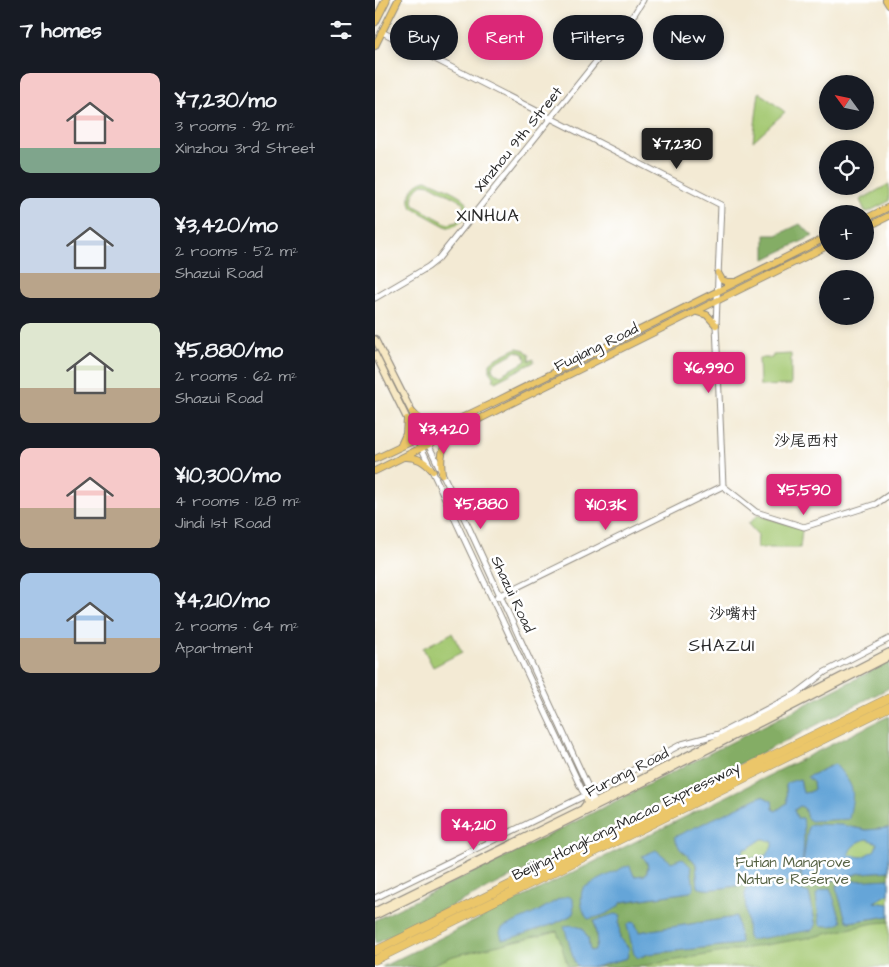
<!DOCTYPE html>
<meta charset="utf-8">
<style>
body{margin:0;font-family:"Architects Daughter","LXGW WenKai TC",sans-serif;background:#242831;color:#f1f3f6;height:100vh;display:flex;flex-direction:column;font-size:19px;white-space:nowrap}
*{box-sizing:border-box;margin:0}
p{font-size:16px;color:#9ea1a6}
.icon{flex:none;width:28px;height:28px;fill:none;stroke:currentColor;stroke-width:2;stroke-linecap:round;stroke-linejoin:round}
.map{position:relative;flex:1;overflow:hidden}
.drawer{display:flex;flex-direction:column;background:#171b24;width:375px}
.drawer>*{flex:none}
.banner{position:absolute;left:15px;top:15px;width:424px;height:45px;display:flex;gap:10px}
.needle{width:32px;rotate:303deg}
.tools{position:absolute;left:444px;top:75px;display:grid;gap:10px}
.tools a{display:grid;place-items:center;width:55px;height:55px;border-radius:50%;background:#171b24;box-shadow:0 2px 8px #0003;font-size:25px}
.price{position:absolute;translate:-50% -42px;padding:0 11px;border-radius:5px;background:#db2777;color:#fff;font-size:16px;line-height:32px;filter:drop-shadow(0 1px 2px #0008)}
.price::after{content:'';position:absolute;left:50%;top:30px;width:15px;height:11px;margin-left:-8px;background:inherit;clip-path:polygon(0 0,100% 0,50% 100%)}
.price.current{background:#222;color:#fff}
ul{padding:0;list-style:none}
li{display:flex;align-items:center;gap:15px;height:125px;padding:0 20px}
li span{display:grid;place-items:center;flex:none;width:140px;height:100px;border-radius:10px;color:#555}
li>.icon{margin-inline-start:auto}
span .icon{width:60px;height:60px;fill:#fffc;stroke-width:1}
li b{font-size:21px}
h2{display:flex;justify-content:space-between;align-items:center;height:60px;padding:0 20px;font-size:21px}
.tag{padding:0 18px;border-radius:22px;background:#171b24;box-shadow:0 2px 8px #0003;font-size:18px;line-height:45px}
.tag.current{background:#db2777;color:#fff}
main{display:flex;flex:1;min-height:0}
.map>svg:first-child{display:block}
.green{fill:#a5c973;stroke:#687a4f;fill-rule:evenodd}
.forest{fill:#84ad65;stroke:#586c48;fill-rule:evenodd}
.water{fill:#65a5d8;stroke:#486882;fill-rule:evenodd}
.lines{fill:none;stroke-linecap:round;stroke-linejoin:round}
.tertiary-casing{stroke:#8f8a80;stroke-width:7}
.secondary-casing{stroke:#8f8a80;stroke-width:8}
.primary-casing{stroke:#8f8a80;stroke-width:8}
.trunk-casing{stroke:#8f8a80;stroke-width:9}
.motorway-casing{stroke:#8f8a80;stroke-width:9}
.tertiary{stroke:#fff;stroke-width:5}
.secondary{stroke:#f7e8c3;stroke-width:5.5}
.primary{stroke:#ebc669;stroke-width:6}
.trunk{stroke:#ebc669;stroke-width:7}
.motorway{stroke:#ebc669;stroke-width:8}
.labels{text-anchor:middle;stroke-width:5;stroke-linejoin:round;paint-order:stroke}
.street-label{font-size:15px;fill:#2b2b2b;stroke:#fff}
.park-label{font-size:15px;fill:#566244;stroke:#fff}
.neighbourhood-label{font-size:16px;fill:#2b2b2b;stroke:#fff}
.quarter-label{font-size:18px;letter-spacing:1px;fill:#2b2b2b;stroke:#fff}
</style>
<main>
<section class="drawer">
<h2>7 homes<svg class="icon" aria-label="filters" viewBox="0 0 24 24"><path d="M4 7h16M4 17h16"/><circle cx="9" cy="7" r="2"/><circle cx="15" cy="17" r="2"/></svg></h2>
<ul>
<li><span style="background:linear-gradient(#f6c9c9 75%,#7fa58c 0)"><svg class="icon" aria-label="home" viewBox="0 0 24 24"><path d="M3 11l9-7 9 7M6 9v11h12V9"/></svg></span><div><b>¥7,230/mo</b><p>3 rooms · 92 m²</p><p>Xinzhou 3rd Street</p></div></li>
<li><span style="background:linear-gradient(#c9d6e8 75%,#b9a48a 0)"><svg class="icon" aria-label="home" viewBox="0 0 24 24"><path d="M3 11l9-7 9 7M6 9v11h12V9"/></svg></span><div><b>¥3,420/mo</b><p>2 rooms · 52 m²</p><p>Shazui Road</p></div></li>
<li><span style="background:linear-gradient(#dfe7d0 65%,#b9a48a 0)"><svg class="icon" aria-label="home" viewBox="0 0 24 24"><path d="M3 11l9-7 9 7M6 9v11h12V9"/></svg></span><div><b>¥5,880/mo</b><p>2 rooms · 62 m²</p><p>Shazui Road</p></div></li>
<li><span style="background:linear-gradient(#f6c9c9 60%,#b9a48a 0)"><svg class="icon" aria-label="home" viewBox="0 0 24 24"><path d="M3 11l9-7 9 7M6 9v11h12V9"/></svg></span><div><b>¥10,300/mo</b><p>4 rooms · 128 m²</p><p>Jindi 1st Road</p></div></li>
<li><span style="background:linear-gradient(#a9c7e8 65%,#b9a48a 0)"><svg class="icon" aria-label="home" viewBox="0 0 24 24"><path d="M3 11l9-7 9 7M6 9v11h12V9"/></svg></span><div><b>¥4,210/mo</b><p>2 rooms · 64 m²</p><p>Apartment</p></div></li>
</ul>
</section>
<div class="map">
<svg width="514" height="967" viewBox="0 0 514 967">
<rect width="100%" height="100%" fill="#fff"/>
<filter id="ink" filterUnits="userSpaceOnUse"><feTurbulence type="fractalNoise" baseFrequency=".02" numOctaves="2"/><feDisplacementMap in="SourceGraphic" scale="10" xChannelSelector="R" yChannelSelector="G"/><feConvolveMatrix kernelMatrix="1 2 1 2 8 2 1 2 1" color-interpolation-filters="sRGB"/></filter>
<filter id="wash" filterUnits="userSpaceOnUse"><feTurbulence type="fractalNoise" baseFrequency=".0096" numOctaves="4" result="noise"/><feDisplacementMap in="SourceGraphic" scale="20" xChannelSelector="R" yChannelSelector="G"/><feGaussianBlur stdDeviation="1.12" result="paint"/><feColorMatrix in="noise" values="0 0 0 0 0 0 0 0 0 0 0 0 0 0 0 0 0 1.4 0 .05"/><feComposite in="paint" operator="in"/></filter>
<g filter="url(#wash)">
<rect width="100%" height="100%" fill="#f3ead4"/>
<!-- green -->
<path class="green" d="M384,92L410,112L378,141Z
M51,180C59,182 85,194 90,200C98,212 85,228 72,227L37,208C31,196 38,183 51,180ZM48,184L56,185L87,202C91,209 88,216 82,222L73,224L40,206C35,197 40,188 48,184Z
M514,184V201L493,212L490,211L485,200Z
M142,348L150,350L154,355V361L158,359L159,362L120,382L118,379L120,378L115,372V363L120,359ZM142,351L149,354L151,360L148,363L126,375L119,372L117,368L120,363Z
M416,354V385L385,386L384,358H397L398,355Z
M383,515L426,528L427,530L425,548H382L383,535L373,524Z
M77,633L87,652L58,667L48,648Z
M514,726V967H7L391,778Z"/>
<!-- forest -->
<path class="forest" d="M425,224L438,236L390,259V235H402Z
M514,662V688L375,759L0,944V920L168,838Z
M514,716V828L491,830L467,825L451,883L486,873L514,871V879L506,880L475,922L514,916V922L499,923L438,937L260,967H220L252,958L254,948L245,939L244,922L219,921L222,942L220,950L215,951L213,938L191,931L200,964L203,967H193L182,931L78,956L52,967H7ZM460,764L475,784L430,808L425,806L419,811L422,818L416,883C407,882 398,881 388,881C375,882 333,894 323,887L321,864L318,860L305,849L300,837L387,796L397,801L398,809L401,811L412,803L411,786L425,779L428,793L435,792L440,789L438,782L433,777ZM268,856L296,862L315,892L247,902L243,907L222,917L259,876L270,875C274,867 273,863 268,856ZM372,888L434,893L441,926L373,938ZM184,899L199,914L179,924L160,913ZM361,916L363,944L273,954L263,958L260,923L264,932L355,918Z"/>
<!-- water -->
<path class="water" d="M460,764C480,789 480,787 474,819L436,821L432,818L429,808L425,806L419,810L422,818H428C430,830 429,870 423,879C421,882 419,882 416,883C407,882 398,881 388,881C375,882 333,894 323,887L321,864L318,860L305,849L299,837L387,796L397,801L398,809L401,811L412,803L411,785L414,782L425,779L428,793L435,792L439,789L438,782L432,777ZM387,839H390L398,842V845L392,855L374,859L366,857L369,849L374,848Z
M436,824L466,825L491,830L514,828V871L486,873L437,885L429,883L426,877L433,827ZM492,839L502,843L500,850L487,857L474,855C474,847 484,841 492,839Z
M281,850L296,862L307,858L316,867L319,889L315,892L247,902C240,912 225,917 213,919C207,913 204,897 208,888L249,867L255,866L259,876L270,875C275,867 273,863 267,856Z
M514,879V894L499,902L514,904V916L474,922L471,920L461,887L462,885L477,881Z
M384,885L414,887L434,893L441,926L437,930L376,940L373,938L370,894L372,888Z
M455,888L467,922C460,926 453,927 445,925L441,895L444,891Z
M193,896L198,899L199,914L179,924L133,939H127L125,932L127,928L160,913L184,899Z
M239,914L246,915L244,922L245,939L254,948L252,958L220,967H203L200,964L189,926L197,925L207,928L213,938L215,951L220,950L222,942L219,921Z
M361,916L366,942L363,944L273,954L263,958L259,954L252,926L256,922L260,923L264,932L355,918Z"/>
</g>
<g filter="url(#ink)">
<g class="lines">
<!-- tertiary casing -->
<g class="tertiary-casing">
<path id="tertiary" d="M7,32L346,205L341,325L348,486
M0,298L53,267L63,259L260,13L268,0
M53,444L94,528L221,804
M46,447L207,790L219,807
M348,486L381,512L429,527L501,504L514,495
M122,597L348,486
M0,898L207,797L307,744L344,734L421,694L450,672L514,639"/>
</g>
<!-- secondary casing -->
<g class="secondary-casing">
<path id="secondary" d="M0,339L53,444
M0,354L46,447
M208,808L211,804L212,798
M0,911L209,808L514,652
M0,916L229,803L514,657"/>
</g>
<!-- primary casing -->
<g class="primary-casing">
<path id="primary" d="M511,0L514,5
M0,46L23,0
M490,219L514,207
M490,228L514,216
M343,273L347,280L352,282H360
M322,312L332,315L341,325
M37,412C46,422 54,427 68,425
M26,445L31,434L32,419
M29,457C42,456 50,462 58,471
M0,459L124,400L452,237
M0,471L452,246
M67,474C65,458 66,446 78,435"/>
</g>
<!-- trunk casing -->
<g class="trunk-casing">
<path id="trunk" d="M0,22L11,0"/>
</g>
<!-- motorway casing -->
<g class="motorway-casing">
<path id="motorway" d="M0,951L514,698
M0,960L514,707"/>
</g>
<!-- tertiary -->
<use href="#tertiary" class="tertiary"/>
<!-- secondary -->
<use href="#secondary" class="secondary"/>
<!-- primary -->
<use href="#primary" class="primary"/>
<!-- trunk -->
<use href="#trunk" class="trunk"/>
<!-- motorway -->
<use href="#motorway" class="motorway"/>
</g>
</g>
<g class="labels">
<!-- street labels -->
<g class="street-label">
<text transform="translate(143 139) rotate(-51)" y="5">Xinzhou 9th Street</text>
<text transform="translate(221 347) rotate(-26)" y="5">Fuqiang Road</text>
<text transform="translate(138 594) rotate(65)" y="5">Shazui Road</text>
<text transform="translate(252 772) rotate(-27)" y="5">Furong Road</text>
<text transform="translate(251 821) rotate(-26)" y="5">Beijing-Hongkong-Macao Expressway</text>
</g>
<!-- park labels -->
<g class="park-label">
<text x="418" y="867">Futian Mangrove<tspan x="418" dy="17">Nature Reserve</tspan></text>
</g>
<!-- neighbourhood labels -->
<g class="neighbourhood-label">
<text x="431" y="446">沙尾西村</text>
<text x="358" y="619">沙嘴村</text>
</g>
<!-- quarter labels -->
<g class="quarter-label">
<text x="113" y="221">XINHUA</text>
<text x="347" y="651">SHAZUI</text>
</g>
</g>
</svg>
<div class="tools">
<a><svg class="needle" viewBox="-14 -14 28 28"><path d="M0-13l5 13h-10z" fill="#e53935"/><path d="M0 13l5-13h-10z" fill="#9ea1a6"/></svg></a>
<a><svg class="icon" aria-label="locate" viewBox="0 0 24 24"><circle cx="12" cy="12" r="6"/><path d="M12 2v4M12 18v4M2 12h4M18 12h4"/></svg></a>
<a>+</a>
<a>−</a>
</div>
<b class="price current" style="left:302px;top:170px">¥7,230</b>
<b class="price" style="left:334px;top:394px">¥6,990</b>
<b class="price" style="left:69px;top:455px">¥3,420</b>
<b class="price" style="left:429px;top:516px">¥5,590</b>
<b class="price" style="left:106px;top:530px">¥5,880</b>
<b class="price" style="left:231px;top:531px">¥10.3K</b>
<b class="price" style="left:99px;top:851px">¥4,210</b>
<div class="banner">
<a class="tag">Buy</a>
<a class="tag current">Rent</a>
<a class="tag">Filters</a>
<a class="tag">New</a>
</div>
</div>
</main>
